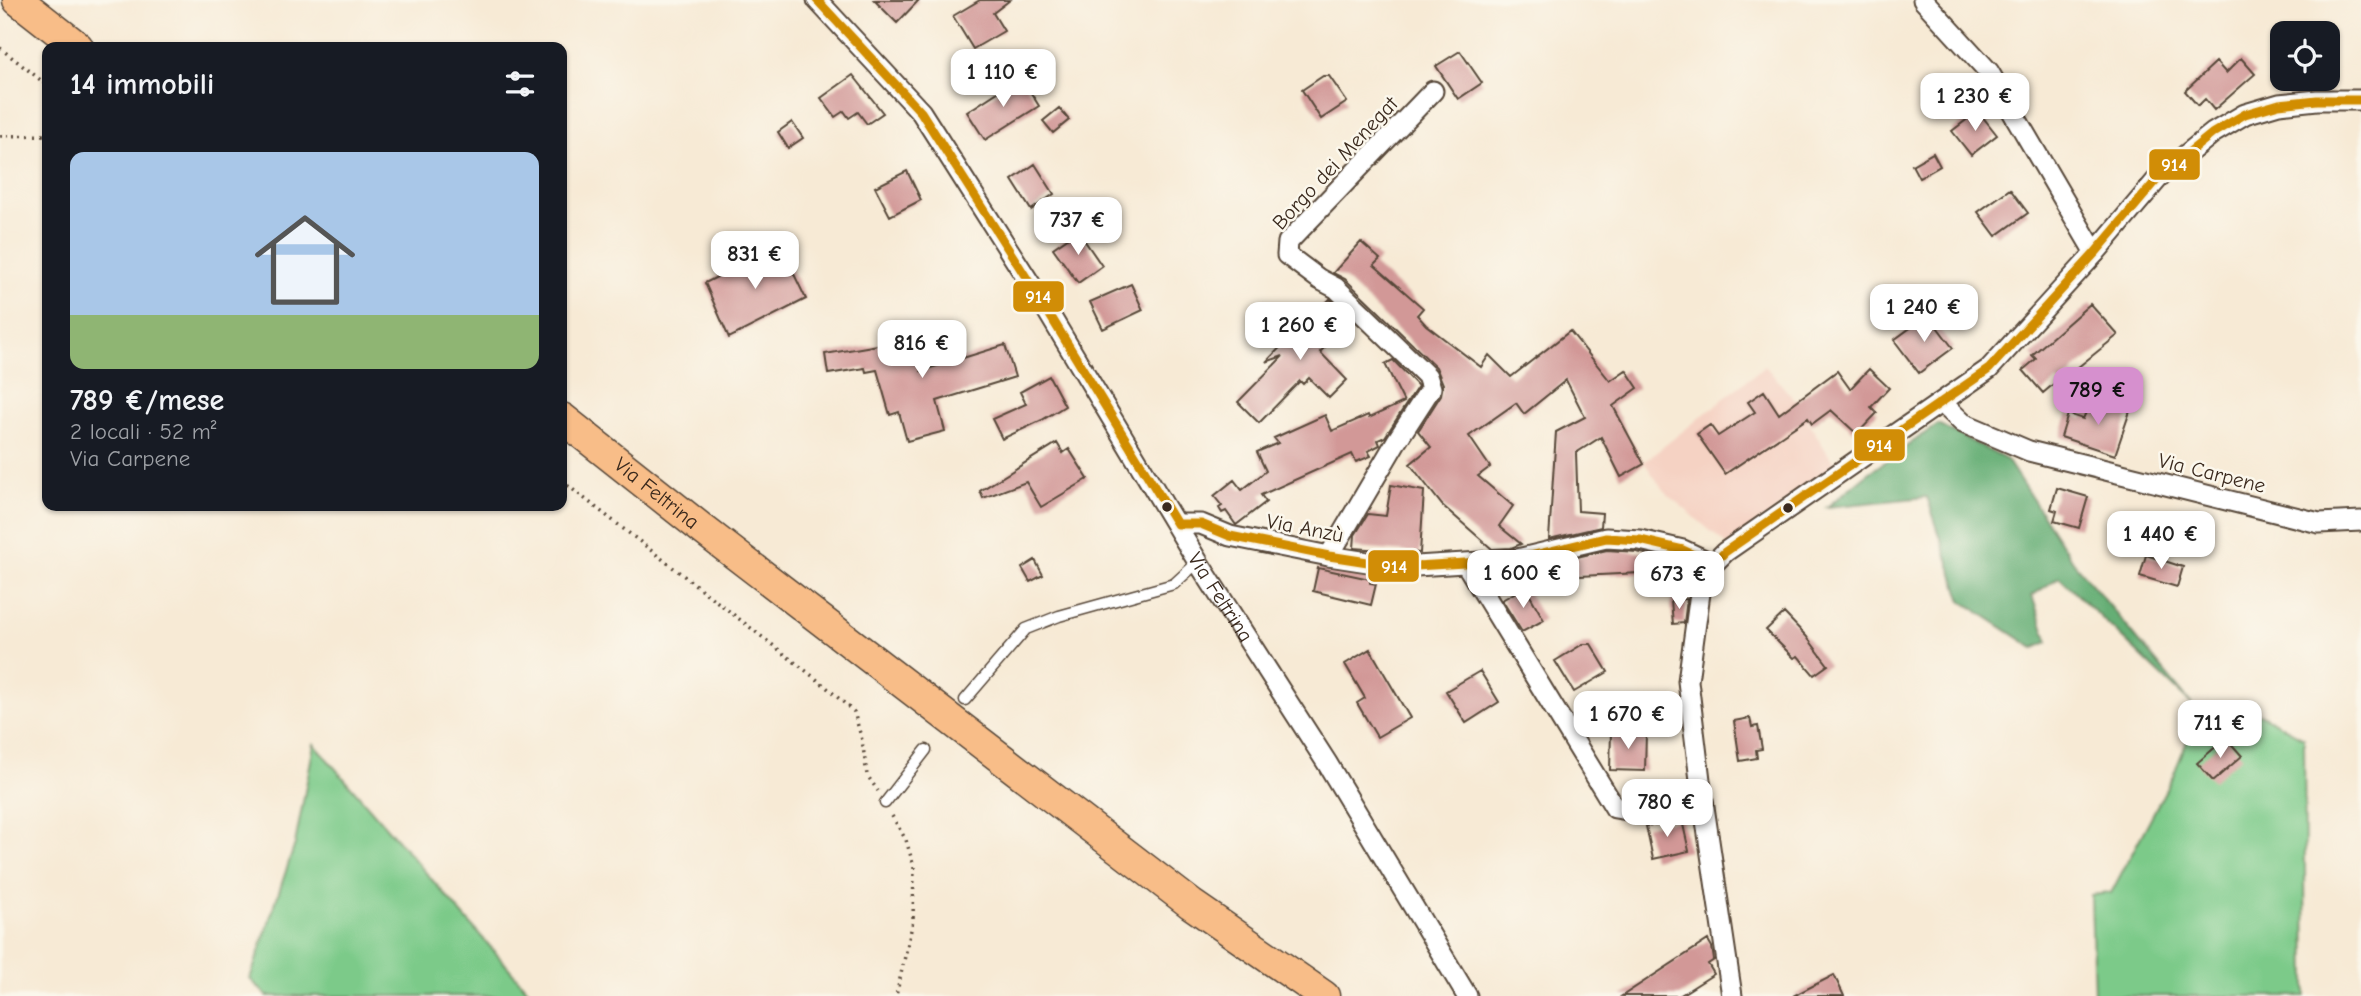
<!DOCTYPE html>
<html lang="it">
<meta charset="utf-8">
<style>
body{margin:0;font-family:"Comic Neue",sans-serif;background:#20242c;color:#f1f3f6;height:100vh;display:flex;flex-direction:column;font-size:26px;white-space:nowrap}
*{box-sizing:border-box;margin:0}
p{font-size:23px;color:#9ea1a6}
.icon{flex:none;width:38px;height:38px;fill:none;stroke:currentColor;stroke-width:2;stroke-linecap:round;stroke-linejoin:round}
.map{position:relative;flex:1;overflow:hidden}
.details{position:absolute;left:42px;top:42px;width:525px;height:469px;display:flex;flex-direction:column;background:#171b24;border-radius:14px;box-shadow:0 2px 5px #0004}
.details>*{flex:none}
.buttons{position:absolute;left:2270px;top:21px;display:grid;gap:14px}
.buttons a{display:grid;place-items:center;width:70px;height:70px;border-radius:14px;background:#171b24;box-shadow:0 2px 5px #0004;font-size:35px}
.price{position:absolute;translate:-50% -60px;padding:0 16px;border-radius:14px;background:#fff;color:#222;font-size:23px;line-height:46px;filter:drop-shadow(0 2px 4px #0008)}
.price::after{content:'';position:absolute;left:50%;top:42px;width:21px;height:16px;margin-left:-10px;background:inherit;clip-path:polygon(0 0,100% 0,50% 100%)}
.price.active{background:#d690ce;color:#111}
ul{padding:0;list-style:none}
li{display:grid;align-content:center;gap:14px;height:371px;padding:0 28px}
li+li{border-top:2px solid #363941}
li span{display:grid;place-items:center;height:217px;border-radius:14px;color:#555}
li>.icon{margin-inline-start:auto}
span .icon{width:126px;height:126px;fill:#fffc;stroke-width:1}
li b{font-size:30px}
h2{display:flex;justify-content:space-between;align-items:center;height:84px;padding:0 28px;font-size:30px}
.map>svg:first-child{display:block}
.built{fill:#f5d2c3}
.green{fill:#7cca89;stroke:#5c7a54;stroke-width:2}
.forest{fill:#65ae75;stroke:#506c4a;stroke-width:2}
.building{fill:#d29897}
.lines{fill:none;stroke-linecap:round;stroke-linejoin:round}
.service-casing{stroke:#574739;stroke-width:13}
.minor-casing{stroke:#574739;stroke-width:23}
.primary-casing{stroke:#574739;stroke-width:33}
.path{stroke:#574739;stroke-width:3.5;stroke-dasharray:2 5;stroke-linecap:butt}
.service{stroke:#fff;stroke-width:10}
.minor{stroke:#fff;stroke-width:19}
.primary{stroke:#f8bd88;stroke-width:30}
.bus-1-casing{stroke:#fbf7ec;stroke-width:14}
.bus-1{stroke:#d18d06;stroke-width:9}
.bus-dot{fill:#3b2a1e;stroke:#fbf7ec;stroke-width:2.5}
.labels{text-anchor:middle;stroke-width:5;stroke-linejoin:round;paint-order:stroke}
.street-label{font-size:21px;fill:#3b2a1e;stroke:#fbf7ec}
.line-badge{stroke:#fbf7ec;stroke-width:2.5}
.badge-label{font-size:19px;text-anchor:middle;font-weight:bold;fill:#fff}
</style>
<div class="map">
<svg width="2361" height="996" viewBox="0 0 2361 996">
<rect width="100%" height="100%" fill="#fbf7ec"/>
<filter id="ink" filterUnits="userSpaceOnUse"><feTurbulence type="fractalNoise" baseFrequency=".0143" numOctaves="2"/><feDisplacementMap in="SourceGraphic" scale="14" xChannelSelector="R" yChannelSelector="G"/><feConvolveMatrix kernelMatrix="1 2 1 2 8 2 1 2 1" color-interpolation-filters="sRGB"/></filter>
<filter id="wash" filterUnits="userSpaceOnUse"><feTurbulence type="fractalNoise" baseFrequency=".00686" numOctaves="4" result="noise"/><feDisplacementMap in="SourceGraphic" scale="28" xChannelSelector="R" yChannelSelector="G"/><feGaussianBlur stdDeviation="1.57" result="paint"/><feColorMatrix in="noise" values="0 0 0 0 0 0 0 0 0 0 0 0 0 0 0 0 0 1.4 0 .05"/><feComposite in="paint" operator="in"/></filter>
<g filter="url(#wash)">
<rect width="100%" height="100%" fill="#f7ead5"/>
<!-- built -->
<path class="built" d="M1765,366L1794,399L1835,465L1728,546L1664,491L1644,462Z"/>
<!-- green -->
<path class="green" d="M2260,714L2304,738L2306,996H2094L2091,895L2111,893L2173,776L2191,731Z
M314,744L533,996H267L250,979L295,844Z"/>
<!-- forest -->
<path class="forest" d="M1938,424L2007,460L2074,563L2192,705L2059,577L2032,596L2048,642L2034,648L1962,601L1927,497L1827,507L1866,475Z"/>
<g id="blocks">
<!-- building -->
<path class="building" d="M874,0H919L897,23Z
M980,0H1010L993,13L1004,31L973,49L953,16Z
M1460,51L1482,83L1458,99L1436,66Z
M2241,58L2255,74L2214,110L2205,99L2198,106L2185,91L2216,62L2226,73Z
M853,75L883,113L867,124L858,112L849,118L844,111L835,117L821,98Z
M1323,76H1329L1347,102L1321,119L1302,90Z
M1021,77L1039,106L985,140L967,112Z
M1059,108L1069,120L1053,133L1043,121Z
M1978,111L1997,135L1971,155L1952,131Z
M792,122L803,138L788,148L778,132Z
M1933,153L1940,166L1919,178L1912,165Z
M1035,164L1054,194L1031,210L1012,180Z
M907,171L921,200L890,216L875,187Z
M2010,189L2028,213L1996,236L1978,212Z
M1078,231L1102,266L1078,283L1053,248Z
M1361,242L1380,259L1374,265L1423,308L1417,315L1426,325L1481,367L1489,355L1511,377L1570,331L1610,381L1626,370L1638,388L1613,406L1644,464L1621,477L1601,437L1576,453L1578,511L1602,513L1601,527L1549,539L1556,432L1585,417L1566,380L1524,414L1516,403L1469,436L1490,467L1478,476L1513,506L1499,526L1521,544L1511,548L1492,549L1442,505L1410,464L1431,447L1418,431L1441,395L1443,384L1436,367L1345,279L1333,273Z
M780,245L806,299L729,338L705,283Z
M1131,284L1143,310L1103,329L1090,302Z
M1330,299L1352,320L1320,352L1347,380L1329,398L1309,378L1303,384L1300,381L1259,423L1238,402L1283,356L1266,362L1298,329L1290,322L1302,310L1310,319Z
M2090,304L2118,335L2072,372L2073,373L2062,383L2056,382L2043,393L2023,370L2036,359L2032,355Z
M1928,315L1953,348L1919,373L1894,340Z
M916,341L921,371L1005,345L1015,377L937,401L945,431L907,441L899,412L890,415L877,370L866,372L865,368L828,374L825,354L884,344V347Z
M1393,360L1418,386L1385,437L1378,440L1380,445L1368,451L1371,456L1356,462L1352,454L1261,495L1266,502L1236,525L1226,511L1222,513L1219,508L1222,506L1214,496L1234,480L1242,490L1266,471L1257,452L1278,443L1274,438L1325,415L1332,431L1368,415L1369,418L1404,402L1385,364Z
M1869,369L1889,388L1871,407L1877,413L1857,434L1831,410L1812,424L1808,418L1725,474L1697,434L1710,425L1718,436L1755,412L1748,402L1764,391L1779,414L1837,371L1850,389Z
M1049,376L1065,406L1042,420L1002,439L992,419L1026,404L1020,392Z
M2092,398L2130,411L2115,455L2061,437L2068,414L2083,419Z
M1057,443L1063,453L1069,449L1088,479L1041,507L1026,482L983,498L980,491Z
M1391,485L1424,491L1420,553L1354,548L1355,535L1368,514L1386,516Z
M2057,488L2088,497L2079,528L2054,521L2057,511L2051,509Z
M1607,550L1637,552L1663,558L1660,572L1579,576L1546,586L1547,564Z
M2146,555L2183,567L2177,587L2140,576Z
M1035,560L1043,575L1030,582L1022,568Z
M1318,568L1370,579V583L1376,584L1371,605L1313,591Z
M1525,587L1544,620L1522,632L1502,600Z
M1687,599L1684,623L1673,624L1671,600Z
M1784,613L1806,636L1828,665L1814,675L1798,656L1794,658L1766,630Z
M1583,644H1591L1608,672L1574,692L1555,661Z
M1370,649L1410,718L1377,737L1357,703L1365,698L1345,664Z
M1480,671L1499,702L1466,723L1446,691Z
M2253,717L2256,733L2233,737L2230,721Z
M1750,718L1752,727L1758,726L1762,749L1756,750L1757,758L1740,761L1734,721Z
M1611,731L1646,732L1645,771L1610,770Z
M2226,738L2242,756L2213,781L2197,763Z
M1682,820L1689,851L1653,859L1646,826Z
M1708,940L1712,947L1714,960L1708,964L1714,974L1679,996H1622Z
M1834,975L1844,996H1793Z"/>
</g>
</g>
<g filter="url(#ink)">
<use href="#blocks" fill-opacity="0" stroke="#574739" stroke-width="2"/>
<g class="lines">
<!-- service casing -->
<g class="service-casing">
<path id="service" d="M965,700L1026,629L1059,616L1174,584L1198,562
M885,803L926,750"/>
</g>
<!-- minor casing -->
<g class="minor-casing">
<g id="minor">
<path id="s1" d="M817,0L921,112L1045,307L1198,562L1327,763L1467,996"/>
<path d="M1923,0L1989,72L2095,253"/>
<path d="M1942,403L1963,423L2029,451L2319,523L2361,521"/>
<path d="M1177,524H1201L1230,536L1329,556L1400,567L1513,560L1606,538L1640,540L1683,550L1713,564"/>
<path d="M1329,556L1396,442L1431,388L1427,376L1336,288L1319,279L1287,255L1288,242L1433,91"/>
<path d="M1466,564L1615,808C1650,814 1669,813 1703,802"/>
<path d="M1732,996L1700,780L1688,681L1700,593L1713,564L1725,552L1989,369L2095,253L2161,175L2213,133L2245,114L2279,104L2317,100H2361"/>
</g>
</g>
<!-- primary casing -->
<g class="primary-casing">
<g id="primary">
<path d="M18,0L78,47"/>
<path id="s2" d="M562,418L701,528L1191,904L1324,996"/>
</g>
</g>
<!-- path -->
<path class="path" d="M0,48L47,85
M0,136L47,135
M562,481L824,685L854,712L862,740L867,775L878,791
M892,816L906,840L914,867L913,921L896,996"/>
<!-- service -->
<use href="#service" class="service"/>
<!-- minor -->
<use href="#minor" class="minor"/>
<!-- primary -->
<use href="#primary" class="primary"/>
<!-- bus-1 casing -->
<g class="bus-1-casing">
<path id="bus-1" d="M817,0L921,112L1045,307L1177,524
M1177,524H1201L1230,536L1329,556L1400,567L1513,560L1606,538L1640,540L1683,550L1713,564
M1713,564L1725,552L1989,369L2095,253L2161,175L2213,133L2245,114L2279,104L2317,100H2361"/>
</g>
<!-- bus-1 -->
<use href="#bus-1" class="bus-1"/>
</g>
</g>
<!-- markers -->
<g class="bus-dot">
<circle cx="1167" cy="507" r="6"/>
<circle cx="1788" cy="508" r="6"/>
</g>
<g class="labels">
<!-- street labels -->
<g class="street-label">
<text transform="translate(1335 163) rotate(-47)" y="7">Borgo dei Menegat</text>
<text transform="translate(2212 473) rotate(14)" y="7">Via Carpene</text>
<text dy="7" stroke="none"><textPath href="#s2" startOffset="121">Via Feltrina</textPath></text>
<text transform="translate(1305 528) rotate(11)" y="7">Via Anzù</text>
<text dy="7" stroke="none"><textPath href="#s1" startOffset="723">Via Feltrina</textPath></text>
</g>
</g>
<g class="line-badge">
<rect x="2148" y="148" width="53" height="33" rx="7" fill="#d18d06"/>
<rect x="1012" y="280" width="53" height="33" rx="7" fill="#d18d06"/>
<rect x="1853" y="428" width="53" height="34" rx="7" fill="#d18d06"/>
<rect x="1367" y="549" width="53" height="34" rx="7" fill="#d18d06"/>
</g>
<g class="badge-label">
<text x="2174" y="171">914</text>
<text x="1038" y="303">914</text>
<text x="1879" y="452">914</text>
<text x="1394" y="573">914</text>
</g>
</svg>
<div class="buttons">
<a><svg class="icon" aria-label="locate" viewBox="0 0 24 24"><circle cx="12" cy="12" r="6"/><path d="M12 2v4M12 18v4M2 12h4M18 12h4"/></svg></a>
</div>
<b class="price" style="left:1003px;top:109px">1 110 €</b>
<b class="price" style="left:1975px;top:133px">1 230 €</b>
<b class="price" style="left:1078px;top:257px">737 €</b>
<b class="price" style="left:755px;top:291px">831 €</b>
<b class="price" style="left:1924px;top:344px">1 240 €</b>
<b class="price" style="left:1300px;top:362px">1 260 €</b>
<b class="price" style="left:922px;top:380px">816 €</b>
<b class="price active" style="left:2098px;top:427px">789 €</b>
<b class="price" style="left:2161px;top:571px">1 440 €</b>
<b class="price" style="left:1523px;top:610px">1 600 €</b>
<b class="price" style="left:1679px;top:611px">673 €</b>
<b class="price" style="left:1628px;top:751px">1 670 €</b>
<b class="price" style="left:2220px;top:760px">711 €</b>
<b class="price" style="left:1667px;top:839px">780 €</b>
<section class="details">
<h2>14 immobili<svg class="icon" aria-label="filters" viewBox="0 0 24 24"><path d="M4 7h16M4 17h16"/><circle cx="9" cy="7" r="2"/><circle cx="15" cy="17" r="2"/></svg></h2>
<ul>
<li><span style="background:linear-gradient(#a9c7e8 75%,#8fb573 0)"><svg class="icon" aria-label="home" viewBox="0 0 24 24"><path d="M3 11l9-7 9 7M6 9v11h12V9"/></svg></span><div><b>789 €/mese</b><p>2 locali · 52 m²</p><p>Via Carpene</p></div></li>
</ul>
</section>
</div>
